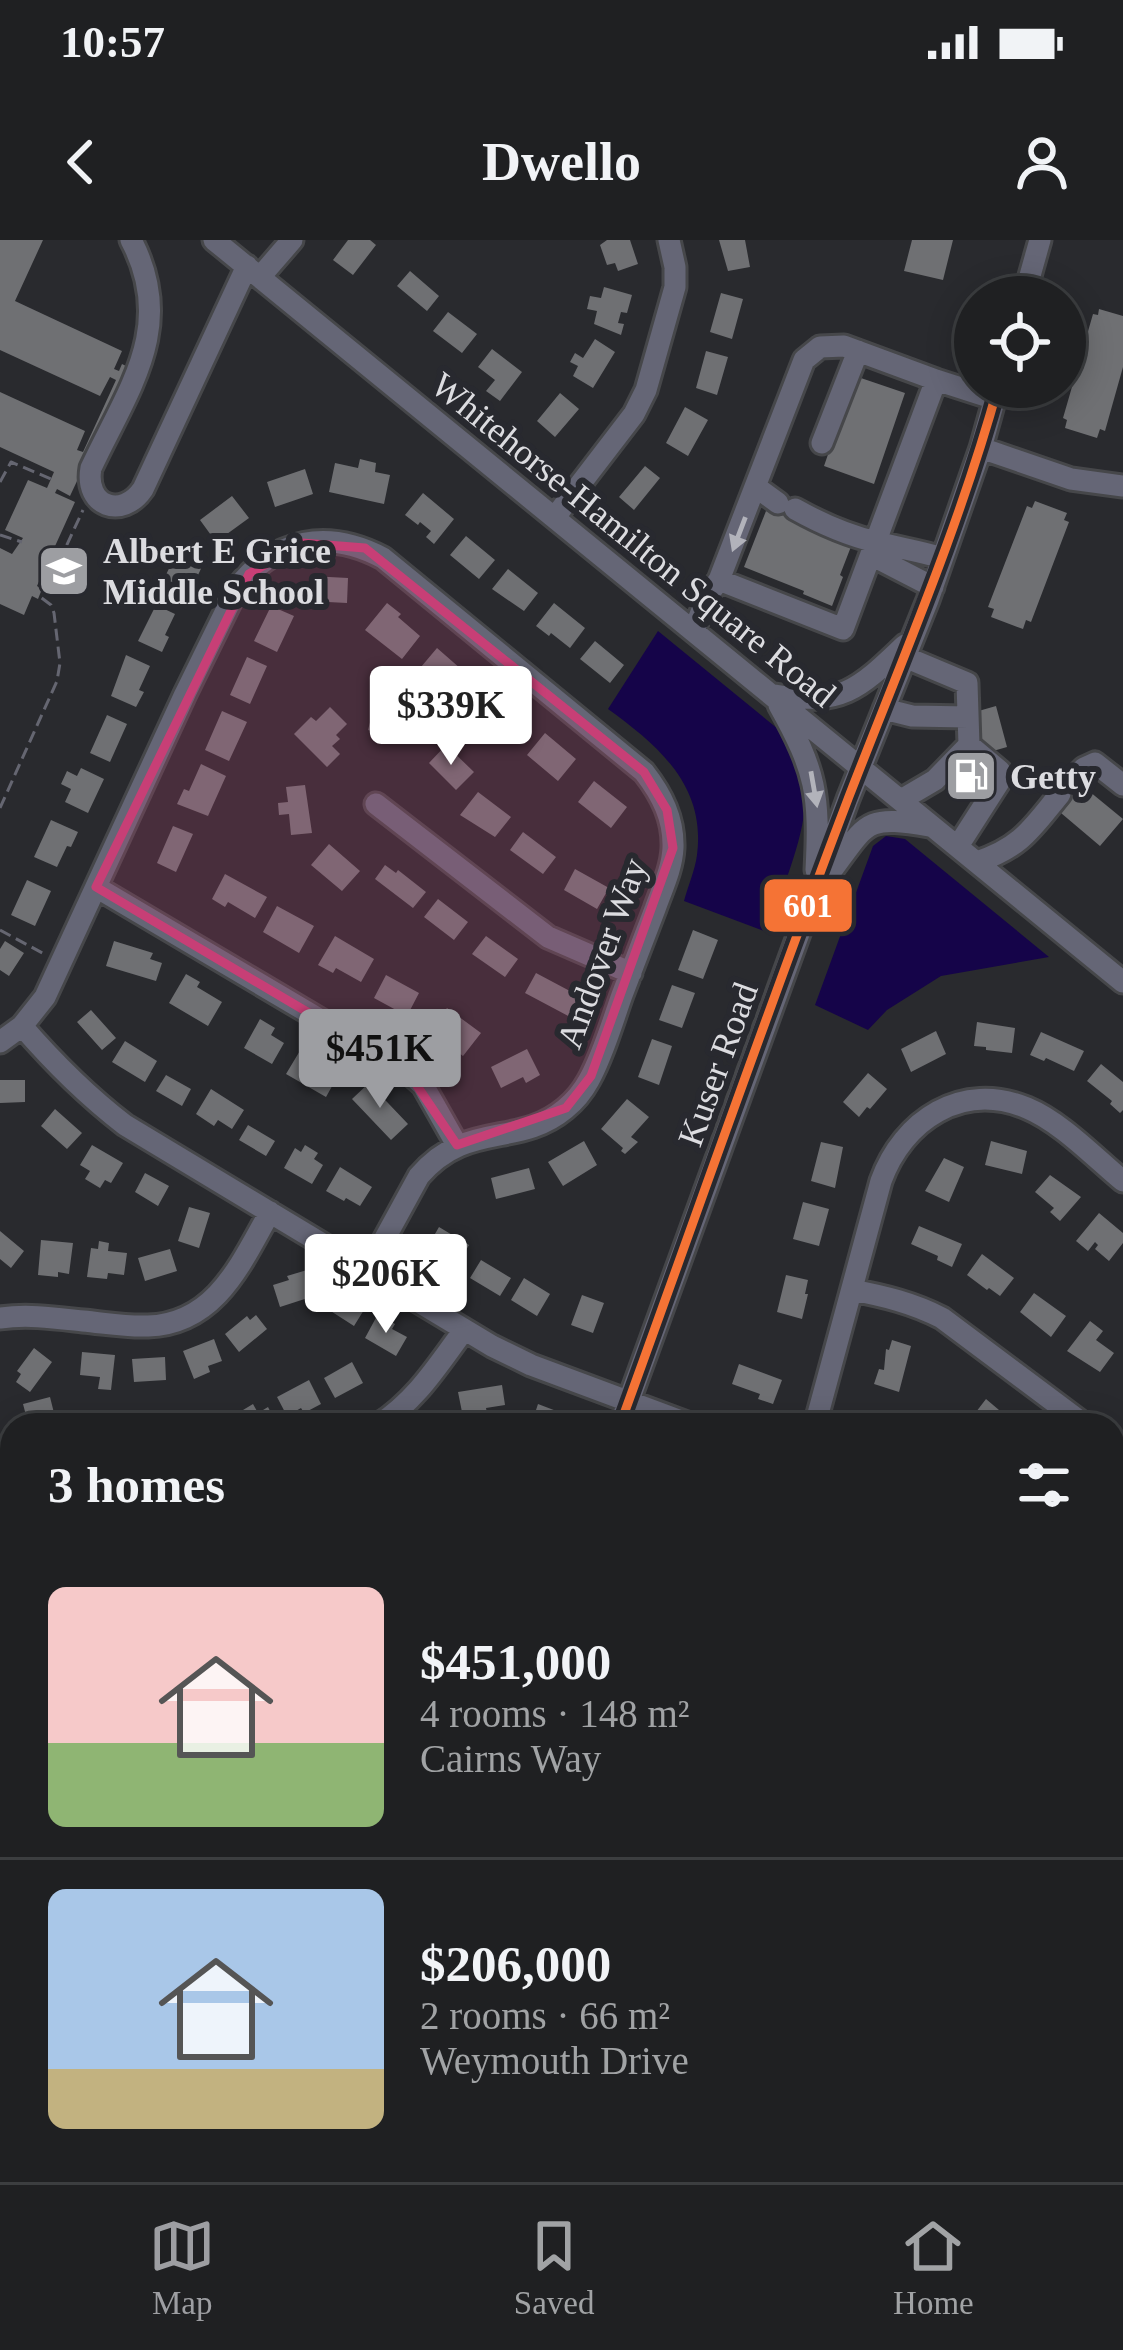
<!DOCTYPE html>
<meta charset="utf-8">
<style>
body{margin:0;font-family:Georgia,serif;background:#27282a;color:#f1f3f6;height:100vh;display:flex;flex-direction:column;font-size:45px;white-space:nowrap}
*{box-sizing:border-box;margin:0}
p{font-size:39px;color:#a1a3a5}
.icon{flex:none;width:66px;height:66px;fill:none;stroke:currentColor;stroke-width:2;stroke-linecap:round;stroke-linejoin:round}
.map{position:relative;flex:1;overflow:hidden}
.details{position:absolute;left:0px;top:1173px;width:1125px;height:771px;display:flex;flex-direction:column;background:#1f2022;border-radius:36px 36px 0 0;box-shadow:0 6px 30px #0003,0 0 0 3px #3c3e40}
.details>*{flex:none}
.fabs{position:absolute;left:954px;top:36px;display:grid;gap:24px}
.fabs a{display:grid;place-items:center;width:132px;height:132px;border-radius:50%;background:#1f2022;box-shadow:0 6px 30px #0003,0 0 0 3px #3c3e40;font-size:60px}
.price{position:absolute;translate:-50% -102px;padding:0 27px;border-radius:12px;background:#fff;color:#222;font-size:39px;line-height:78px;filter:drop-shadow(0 3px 6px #0008)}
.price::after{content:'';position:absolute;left:50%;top:72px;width:36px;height:27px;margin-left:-18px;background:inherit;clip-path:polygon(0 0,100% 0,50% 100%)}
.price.active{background:#9d9ea2;color:#111}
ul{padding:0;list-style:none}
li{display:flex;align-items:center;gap:36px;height:300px;padding:0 48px}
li+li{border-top:3px solid #3c3e40}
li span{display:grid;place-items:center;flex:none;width:336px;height:240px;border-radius:18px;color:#555}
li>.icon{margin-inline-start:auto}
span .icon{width:144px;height:144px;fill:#fffc;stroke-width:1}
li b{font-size:51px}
h2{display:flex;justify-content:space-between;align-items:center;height:144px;padding:0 48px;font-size:51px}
.status{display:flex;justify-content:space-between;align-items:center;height:84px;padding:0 60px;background:#1f2022;direction:ltr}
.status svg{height:33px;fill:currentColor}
header{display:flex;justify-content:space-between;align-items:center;height:156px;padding:0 48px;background:#1f2022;font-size:54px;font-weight:800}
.menu{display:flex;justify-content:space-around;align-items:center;height:168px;border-top:3px solid #3c3e40;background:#1f2022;font-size:33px;color:#a1a3a5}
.menu a{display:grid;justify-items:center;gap:6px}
.menu .active{color:#9d9ea2}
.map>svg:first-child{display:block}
.water{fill:#150449}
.building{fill:#6f7073}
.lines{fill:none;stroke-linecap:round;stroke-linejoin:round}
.minor-casing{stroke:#46474a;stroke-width:27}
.path{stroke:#656671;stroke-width:3;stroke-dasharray:12 6;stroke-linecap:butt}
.minor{stroke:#656676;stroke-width:21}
.bus-1-casing{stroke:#28292f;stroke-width:18}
.bus-1{stroke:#f57335;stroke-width:9}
.oneway{fill:#b2b3bb}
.marked{fill:#c73f76;fill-opacity:0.2;stroke:#c73f76;stroke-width:9;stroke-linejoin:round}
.labels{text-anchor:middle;stroke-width:12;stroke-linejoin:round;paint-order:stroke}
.street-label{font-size:36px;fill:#dcdce0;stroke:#28292f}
.poi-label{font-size:36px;font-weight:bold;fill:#dcdce0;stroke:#28292f;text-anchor:start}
.line-badge{stroke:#28292f;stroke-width:4.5}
.badge-label{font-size:33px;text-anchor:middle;font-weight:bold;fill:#fff}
</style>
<div class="status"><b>10:57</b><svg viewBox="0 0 49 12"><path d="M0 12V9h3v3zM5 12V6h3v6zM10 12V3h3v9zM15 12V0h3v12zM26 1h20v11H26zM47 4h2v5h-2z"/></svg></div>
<header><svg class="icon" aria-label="back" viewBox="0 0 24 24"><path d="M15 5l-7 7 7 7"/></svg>Dwello<svg class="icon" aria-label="person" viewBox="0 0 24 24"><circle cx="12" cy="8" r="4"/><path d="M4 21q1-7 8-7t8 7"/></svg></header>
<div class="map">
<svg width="1123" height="1942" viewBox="0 0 1123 1942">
<rect width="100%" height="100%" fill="#292a2e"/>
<!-- water -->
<path class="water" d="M658,391L778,489C788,508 799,531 804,552C810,587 779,657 767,692L684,661C688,646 695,630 697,615C706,546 659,506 608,469Z
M886,596L905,599L1049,717L941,736L887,770L868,790L815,765L873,606Z"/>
<!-- building -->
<path class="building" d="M0,0H43L15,61L122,111L114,129L119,131L122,124L130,128L70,256L57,249L55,253L75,262L37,346L42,349L38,359L32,356L24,375L0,364V308L12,314L23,298L5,290L28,240L47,248L54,232L0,207V152L85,191L77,210L83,212L116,140L110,137L100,156L0,110Z
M348,0H370L376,5L353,35L333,20Z
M607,0H630L638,24L618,31L615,23L607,25L600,5Z
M719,0H745L750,27L728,31Z
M912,0H953L943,40L904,31Z
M410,31L439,56L427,71L397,46Z
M604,47L632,55L627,73L621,72L618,83L624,84L621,95L594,84L597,71L587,69L590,56L601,58Z
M721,53L743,59L732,99L710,92Z
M1099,69L1123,76V127L1105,191L1100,189L1097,198L1065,188L1067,180L1063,178L1093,74L1098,75Z
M448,72L477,94L462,113L433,91Z
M595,99L615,112L593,148L573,136L578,126L570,122L575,113L583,118Z
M492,109L522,132L500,161L486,151L495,140L478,127Z
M706,111L728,117L717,155L696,148Z
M855,136L905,153L874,244L824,226Z
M560,153L579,169L555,197L537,181Z
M685,167L708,180L688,216L666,203Z
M360,219L376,223L375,232L390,235L384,264L329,252L335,223L358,228Z
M645,226L660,238L634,270L619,257Z
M305,229L313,254L275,267L267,242Z
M423,253L454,279L434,304L426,297L431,291L420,282L418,285L405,275Z
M232,256L249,278L216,302L200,280Z
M780,257L796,264L790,280L852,304L840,335L843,337L832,366L803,354L804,351L744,327L766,271L774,274Z
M1035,261L1067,273L1064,280L1069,282L1031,382L1026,380L1023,389L991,377L994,369L988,367L1027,266L1032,268Z
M466,296L495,320L479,339L450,315Z
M179,308L205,320L186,361L159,349Z
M508,329L538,353L524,371L492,349Z
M310,336L348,338L347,363L309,361Z
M387,363L401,374L398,377L420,396L402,419L365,390Z
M554,363L585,388L570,408L551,393L549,396L536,386Z
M156,365L175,374L165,395L169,397L162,412L138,401Z
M271,366L294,376L277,412L254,401Z
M595,401L624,425L610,443L580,419Z
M437,408L469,436L453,454L421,427Z
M126,415L150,426L139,450L144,452L136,467L111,456Z
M247,417L267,426L250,464L230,455Z
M492,453L523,479L507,499L476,472Z
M376,459L392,463L390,472L411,478L405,503L368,490Z
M996,466L1007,507L986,513L975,472Z
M330,467L347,484L336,495L340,499L332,506L340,514L327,527L294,494L311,477L316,481Z
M222,471L247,482L229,521L205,510Z
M107,475L127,484L110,522L90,513Z
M545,493L576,519L558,541L527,515Z
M446,505L474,532L456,550L429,523Z
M201,524L226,536L208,576L177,564L184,549L189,551Z
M81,528L104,539L88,573L65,562L71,549L61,544L67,531L77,536Z
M1058,532L1081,551L1084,547L1123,579L1100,606L1061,573L1070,562L1048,544Z
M594,541L627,567L611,588L578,562Z
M305,545L312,593L291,595L289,574L279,575L278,563L288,562L286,547Z
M478,552L511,577L495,597L460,575Z
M51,580L78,592L71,607L67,606L57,627L34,617Z
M173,586L193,594L176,632L157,623Z
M523,592L556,617L543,634L510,610Z
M329,604L360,631L342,651L311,625Z
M385,625L396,633L398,630L426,652L413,668L375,639Z
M575,629L609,648L597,669L564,650Z
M225,634L267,657L255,678L228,662L225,667L212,659Z
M27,640L51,651L35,686L11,675Z
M438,659L468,682L454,700L424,677Z
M277,666L314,686L299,713L263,692Z
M693,690L718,700L703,739L678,730Z
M335,696L374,719L361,742L336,728L333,733L318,725Z
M486,696L518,719L505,737L472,714Z
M5,701L24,713L9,736L0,730V709Z
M114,701L153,713L150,719L162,723L156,741L106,726Z
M536,733L583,758L572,778L525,753Z
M186,734L200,742L197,747L222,762L208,786L169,763Z
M386,735L419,753L407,776L374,758Z
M672,745L695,753L682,788L659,780Z
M447,768L481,793L463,816L450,806L453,803L432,787Z
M91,770L116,798L102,810L77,782Z
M260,779L275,788L271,795L284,803L272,824L244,808Z
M977,782L1015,788L1012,813L986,810V807L974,806Z
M936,791L946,814L911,832L901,809Z
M1041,792L1084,811L1074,831L1046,818L1044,821L1030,815Z
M652,799L672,806L659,845L638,837Z
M125,801L157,821L145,842L112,822Z
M304,804L318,812L315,817L340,832L326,857L286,834Z
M527,809L540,835L526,843L523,837L501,848L491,827Z
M1101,824L1123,842V870L1120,873L1110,864L1112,861L1087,841Z
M868,833L887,849L870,869L867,867L859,877L843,862Z
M166,835L191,849L182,866L156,851Z
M0,840H25V862L0,863Z
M369,843L408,884L391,900L352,859Z
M211,849L244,870L232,889L218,880L214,886L196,874Z
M627,859L649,877L631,897L638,902L625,914L621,911L623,908L601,889Z
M55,869L82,893L67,909L41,886Z
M248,885L275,901L266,916L239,900Z
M584,901L597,925L563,946L548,922Z
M991,901L1027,911L1022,934L985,925Z
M821,902L843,907L835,948L811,941Z
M92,905L123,923L111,943L105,940L100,948L85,939L90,931L80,925Z
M305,905L318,913L314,919L323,925L312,944L284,928L295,908L301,912Z
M944,918L964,927L949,962L925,951Z
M340,927L372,947L360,966L346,958L344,961L326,951Z
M529,928L535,949L496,959L491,938Z
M145,933L169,946L158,966L135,952Z
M1050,935L1081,957L1060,981L1050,972L1054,968L1035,952Z
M803,962L829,969L819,1006L793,999Z
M189,967L210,973L199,1008L178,1001Z
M1099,973L1123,993V1003L1109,1021L1095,1009L1098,1005L1095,1002L1088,1011L1076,1001Z
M919,986L962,1004L952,1027L937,1020L938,1016L911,1004Z
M439,987L469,1005L458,1024L428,1006Z
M0,991L24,1011L11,1028L0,1019Z
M41,1000L73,1003L69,1034L58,1032V1037L38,1035Z
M99,1001L109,1003L108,1011L127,1013L124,1035L108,1033L107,1039L87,1037L91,1008L98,1009Z
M170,1009L177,1031L145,1041L138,1018Z
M982,1014L1014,1038L1000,1056L989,1048L987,1050L967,1035Z
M481,1020L511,1038L500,1056L470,1038Z
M307,1030L309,1037L316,1035L320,1047L312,1050L314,1056L280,1067L273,1045L289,1040L287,1036Z
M786,1035L808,1040L805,1054H808L802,1079L777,1072Z
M524,1038L550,1054L537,1076L511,1060Z
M338,1048L367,1065L354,1086L326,1068Z
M1034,1053L1066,1076L1051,1097L1020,1072Z
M582,1055L604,1063L593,1093L571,1085Z
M378,1074L395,1084L392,1089L407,1097L396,1116L365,1098Z
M256,1075L267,1089L239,1112L225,1094L247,1076L250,1080Z
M1090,1081L1103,1091L1096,1100L1114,1113L1100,1132L1067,1111Z
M214,1099L222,1121L208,1126L210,1132L194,1139L183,1111Z
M892,1100L911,1106L899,1152L874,1144L879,1129L884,1130L886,1109L889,1110Z
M34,1108L52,1122L30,1152L16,1142L21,1134L17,1131Z
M82,1112L115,1115L111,1150L98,1149L100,1137L80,1135Z
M165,1117L166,1140L134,1142L132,1119Z
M352,1122L363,1143L335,1158L324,1138Z
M739,1124L782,1140L773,1164L758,1159L760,1154L732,1144Z
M309,1140L321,1164L304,1173L301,1168L287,1176L277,1157Z
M502,1145L505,1165L486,1168L487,1173L472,1175L471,1170L462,1172L458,1152Z
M50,1157L57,1185L28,1183L23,1164Z
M986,1159L999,1170L997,1173L1000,1176L998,1178L1003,1182L1005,1178L1014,1185H966Z
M253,1164L258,1173L268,1167L277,1185H237L243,1182L238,1173Z
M538,1164L559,1172L554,1185H531Z
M9,1369L12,1374V1405L4,1409L0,1401V1374Z
M12,1555V1602L8,1605L0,1595V1563Z
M0,1758L12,1765V1802L8,1810L0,1806Z"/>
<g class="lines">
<!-- minor casing -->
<g class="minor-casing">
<path id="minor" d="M131,0C177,87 128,149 91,228C84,266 122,280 143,249L247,26
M214,0L1123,742
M260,37L292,0
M1024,57L1040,0
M822,203L858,111
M981,208L1071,239L1123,246
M756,247L778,263
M795,269C820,283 847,295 876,302C898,308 920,311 942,318
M555,277L634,174L646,150L675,47V27L669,0
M871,315L933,347
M719,340L804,120L820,107L844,106L936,140
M694,390L708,355L719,340L843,389L936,140L995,159
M775,455C842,466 858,450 905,405
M779,465C816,531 820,555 816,630
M884,469L912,476L968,477
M1070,542L1084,528L1095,523L1123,545
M901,560L935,540L969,505L967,443L905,417
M376,564L548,697L631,733
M958,606L1001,539L1000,531L969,505
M977,622C1022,607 1032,588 1060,554
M829,634C867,584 863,574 929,586
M96,647L407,831L423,845L457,905
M22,786C54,823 86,855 125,885L492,1106L531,1125L692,1185
M0,802L22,786L45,757L185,454L237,348C276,298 328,289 383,318L644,532C662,555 674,579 673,608C672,629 662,649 655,669C644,698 633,727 622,755C612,783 603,815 589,840C583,851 575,861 565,869C518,908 467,880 419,936L367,1031
M852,1050C884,1056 913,1063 942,1078L1085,1185
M0,1078C28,1074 56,1078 83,1081C105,1083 127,1087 148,1086C216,1084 241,1023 270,972
M378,1185C416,1161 438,1125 464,1090
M620,1185L848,559L928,360L981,208L998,147
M815,1185L881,941C903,880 962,841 1027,868C1061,882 1095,918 1123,941
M1113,1205L1123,1213
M0,1239L12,1282
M1113,1454L1123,1459
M0,1684L12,1697
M1113,1911H1123
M750,1932L755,1942
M1056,1932L1059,1942
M71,1942L76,1932
M314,1942L318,1932
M990,1942L1020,1932"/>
</g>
<!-- path -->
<path class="path" d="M0,242L11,222L51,239
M0,295L22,302
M44,354L83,270
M0,568L57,441L60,423L54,373L51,365L39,356
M0,690L46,715"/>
<!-- minor -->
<use href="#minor" class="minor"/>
<!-- bus-1 casing -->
<g class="bus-1-casing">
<path id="bus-1" d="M620,1185C696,976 769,766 848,559C901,422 959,288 998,147"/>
</g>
<!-- bus-1 -->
<use href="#bus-1" class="bus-1"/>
</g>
<!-- one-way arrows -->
<defs><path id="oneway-solid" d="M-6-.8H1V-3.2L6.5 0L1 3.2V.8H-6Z" transform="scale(3)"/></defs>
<g class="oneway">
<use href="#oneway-solid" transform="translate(739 294) rotate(111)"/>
<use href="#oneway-solid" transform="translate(814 549) rotate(80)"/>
</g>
<!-- marked area -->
<path class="marked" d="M302,303L365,308L644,532L667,570L673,608L591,836L566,868L457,905L407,831L96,647L249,334Z"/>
<!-- icons -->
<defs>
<g id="school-square" transform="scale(2.7)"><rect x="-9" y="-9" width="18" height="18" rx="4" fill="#9d9ea2" stroke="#28292f"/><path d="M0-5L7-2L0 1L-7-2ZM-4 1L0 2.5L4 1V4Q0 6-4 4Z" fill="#fff"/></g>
<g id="fuel-square" transform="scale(2.7)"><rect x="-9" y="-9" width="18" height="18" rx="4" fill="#9d9ea2" stroke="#28292f"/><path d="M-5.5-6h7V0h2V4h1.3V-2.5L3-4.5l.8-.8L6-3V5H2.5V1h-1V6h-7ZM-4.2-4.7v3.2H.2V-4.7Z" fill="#fff"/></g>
</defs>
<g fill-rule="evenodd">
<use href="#school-square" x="64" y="331"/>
<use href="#fuel-square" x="971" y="536"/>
</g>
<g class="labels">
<!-- street labels -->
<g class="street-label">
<text transform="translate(634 299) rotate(39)" y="13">Whitehorse-Hamilton Square Road</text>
<text transform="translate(601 713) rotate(-70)" y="13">Andover Way</text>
<text transform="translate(717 824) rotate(-70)" y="13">Kuser Road</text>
</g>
<!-- poi labels -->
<g class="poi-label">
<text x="103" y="323">Albert E Grice<tspan x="103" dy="41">Middle School</tspan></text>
<text x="1010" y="549">Getty</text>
</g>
</g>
<rect class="line-badge" x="762" y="637" width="92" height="57" rx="12" fill="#f57335"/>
<g class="badge-label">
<text x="808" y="677">601</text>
</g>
</svg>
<div class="fabs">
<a><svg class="icon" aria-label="locate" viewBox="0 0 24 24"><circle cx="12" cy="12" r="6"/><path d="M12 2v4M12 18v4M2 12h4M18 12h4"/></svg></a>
</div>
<b class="price" style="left:451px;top:528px">$339K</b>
<b class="price active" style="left:380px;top:871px">$451K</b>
<b class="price" style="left:386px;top:1096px">$206K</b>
<section class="details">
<h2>3 homes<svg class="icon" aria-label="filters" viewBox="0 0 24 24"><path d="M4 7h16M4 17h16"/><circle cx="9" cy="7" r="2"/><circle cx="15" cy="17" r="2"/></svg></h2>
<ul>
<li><span style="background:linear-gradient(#f6c9c9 65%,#8fb573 0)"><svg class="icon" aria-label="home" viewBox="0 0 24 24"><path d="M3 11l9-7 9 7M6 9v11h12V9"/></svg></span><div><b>$451,000</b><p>4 rooms · 148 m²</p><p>Cairns Way</p></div></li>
<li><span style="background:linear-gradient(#a9c7e8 75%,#c2b280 0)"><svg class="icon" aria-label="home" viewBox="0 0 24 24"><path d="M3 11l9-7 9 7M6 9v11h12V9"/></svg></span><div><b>$206,000</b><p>2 rooms · 66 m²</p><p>Weymouth Drive</p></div></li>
</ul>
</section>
</div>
<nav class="menu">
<a class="active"><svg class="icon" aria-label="map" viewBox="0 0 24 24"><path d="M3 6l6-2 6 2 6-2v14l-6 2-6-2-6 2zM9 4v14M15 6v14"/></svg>Map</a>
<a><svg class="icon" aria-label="saved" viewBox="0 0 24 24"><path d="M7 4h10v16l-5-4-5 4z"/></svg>Saved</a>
<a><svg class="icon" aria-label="home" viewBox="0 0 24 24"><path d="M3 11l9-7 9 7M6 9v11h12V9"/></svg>Home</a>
</nav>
